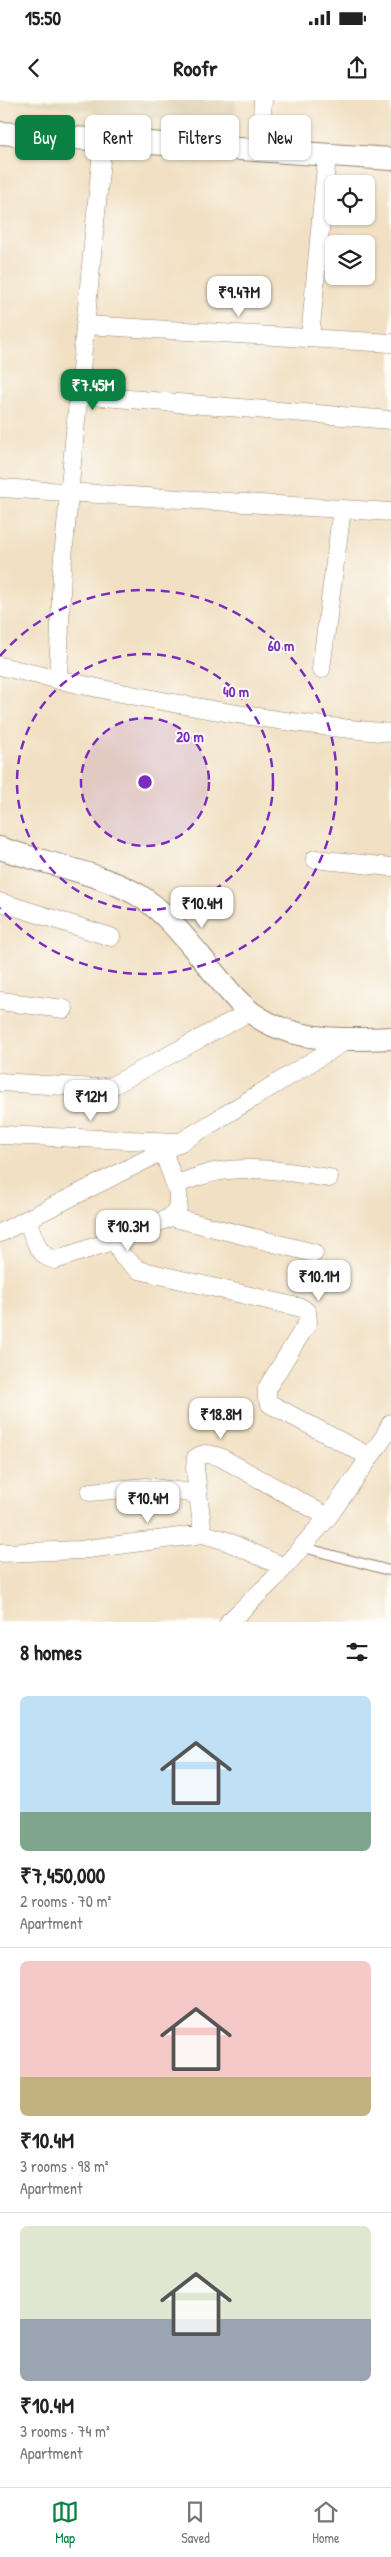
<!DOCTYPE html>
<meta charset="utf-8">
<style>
body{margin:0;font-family:"Patrick Hand",sans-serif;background:#f6f6f6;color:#222;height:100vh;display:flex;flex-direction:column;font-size:19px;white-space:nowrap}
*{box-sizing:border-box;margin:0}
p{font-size:16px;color:#767676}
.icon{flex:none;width:28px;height:28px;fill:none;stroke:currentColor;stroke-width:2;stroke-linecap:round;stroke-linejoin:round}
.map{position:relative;height:1522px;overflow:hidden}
.sheet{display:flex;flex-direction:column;background:#fff;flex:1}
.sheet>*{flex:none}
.banner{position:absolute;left:15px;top:15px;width:361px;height:45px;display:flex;gap:10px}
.fabs{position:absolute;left:325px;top:75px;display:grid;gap:10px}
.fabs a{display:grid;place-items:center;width:50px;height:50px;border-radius:8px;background:#fff;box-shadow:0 1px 4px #0004;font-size:25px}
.price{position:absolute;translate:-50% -42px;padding:0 11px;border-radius:10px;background:#fff;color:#222;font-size:16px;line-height:32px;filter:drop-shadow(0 1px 2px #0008)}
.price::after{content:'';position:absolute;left:50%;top:30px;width:15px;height:11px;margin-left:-8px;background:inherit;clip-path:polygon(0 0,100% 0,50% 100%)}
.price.active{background:#0b8043;color:#fff}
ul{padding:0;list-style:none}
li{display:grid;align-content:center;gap:10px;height:265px;padding:0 20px}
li+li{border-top:1px solid #e0e0e0}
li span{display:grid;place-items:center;height:155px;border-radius:8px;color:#555}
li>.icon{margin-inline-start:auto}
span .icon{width:90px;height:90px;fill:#fffc;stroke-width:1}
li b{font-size:21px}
h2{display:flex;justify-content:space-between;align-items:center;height:60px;padding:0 20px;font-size:21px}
.tag{padding:0 18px;border-radius:8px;background:#fff;box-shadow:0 1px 4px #0004;font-size:18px;line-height:45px}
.tag.active{background:#0b8043;color:#fff}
.status{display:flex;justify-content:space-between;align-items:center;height:35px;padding:0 25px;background:#fff;direction:ltr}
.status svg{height:14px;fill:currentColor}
header{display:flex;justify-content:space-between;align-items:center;height:65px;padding:0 20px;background:#fff;font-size:22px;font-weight:800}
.tab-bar{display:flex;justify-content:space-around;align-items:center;height:70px;border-top:1px solid #e0e0e0;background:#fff;font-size:14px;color:#767676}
.tab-bar a{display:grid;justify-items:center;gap:2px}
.tab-bar .active{color:#0b8043}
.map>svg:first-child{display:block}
.built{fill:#dfd3b4}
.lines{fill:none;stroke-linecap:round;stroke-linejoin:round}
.service-casing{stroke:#968570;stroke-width:11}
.minor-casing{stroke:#968570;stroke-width:19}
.tertiary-casing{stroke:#968570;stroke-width:24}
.service{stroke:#fff;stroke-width:9}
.minor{stroke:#fff;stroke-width:18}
.tertiary{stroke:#fff;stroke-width:22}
.ring{fill:none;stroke:#7b2cbf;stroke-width:2.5;stroke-dasharray:9 6}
.centre{fill:#7b2cbf;stroke:#fdfcf7;stroke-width:2.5}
.ring-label{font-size:15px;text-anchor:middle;font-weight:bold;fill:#7b2cbf;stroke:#fdfcf7;stroke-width:4;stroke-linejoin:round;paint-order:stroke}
</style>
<div class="status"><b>15:50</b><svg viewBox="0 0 49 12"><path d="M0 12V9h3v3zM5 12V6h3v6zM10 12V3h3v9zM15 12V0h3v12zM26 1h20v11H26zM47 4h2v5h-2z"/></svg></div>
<header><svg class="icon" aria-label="back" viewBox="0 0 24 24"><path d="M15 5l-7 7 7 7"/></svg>Roofr<svg class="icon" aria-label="share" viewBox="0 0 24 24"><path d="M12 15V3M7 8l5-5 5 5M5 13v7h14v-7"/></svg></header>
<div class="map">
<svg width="391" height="1522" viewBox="0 0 391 1522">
<rect width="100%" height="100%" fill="#fdfcf7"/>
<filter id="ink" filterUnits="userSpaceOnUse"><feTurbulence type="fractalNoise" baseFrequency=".02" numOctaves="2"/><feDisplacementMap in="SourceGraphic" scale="10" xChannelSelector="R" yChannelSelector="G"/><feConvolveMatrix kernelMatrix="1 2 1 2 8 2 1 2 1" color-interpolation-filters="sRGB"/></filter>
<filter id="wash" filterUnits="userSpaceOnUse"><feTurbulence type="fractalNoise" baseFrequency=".0096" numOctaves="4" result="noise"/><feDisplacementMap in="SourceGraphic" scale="20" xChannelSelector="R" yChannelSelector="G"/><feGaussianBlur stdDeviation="1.12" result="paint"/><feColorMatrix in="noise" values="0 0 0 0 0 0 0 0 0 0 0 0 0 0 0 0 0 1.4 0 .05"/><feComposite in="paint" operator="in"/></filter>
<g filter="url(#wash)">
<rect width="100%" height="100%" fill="#f1e0c3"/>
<!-- built -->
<path class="built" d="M0,0H236L234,29Z"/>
</g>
<g filter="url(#ink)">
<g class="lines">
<!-- service casing -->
<g class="service-casing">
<path id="service" d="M302,1447L391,1471"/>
</g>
<!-- minor casing -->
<g class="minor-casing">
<path id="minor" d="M260,50L263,0
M85,225L391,243
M310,238L327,55
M79,295L391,320
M0,388L391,412
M0,566C129,597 259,622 391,633
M321,569L342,409
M58,580L62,468L103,40
M315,759L391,767
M0,802L111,837
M0,901L64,909
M0,982L96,988L112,986L251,911
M0,1035L180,1042
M175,1084C190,1080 205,1073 220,1071C257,1065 293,1073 329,1078
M171,1117L314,1153
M27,1119C33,1134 37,1157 55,1160L115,1140L171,1117L178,1107V1093L163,1051
M0,1133L181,1042L347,940
M115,1140L123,1157L139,1170L302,1208L307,1212L308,1222L267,1288V1298L270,1304L370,1357
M90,1392L146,1387L198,1394
M203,1434L195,1368L196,1358C205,1352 211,1354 220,1357L328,1417
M0,1453L80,1450L203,1434L224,1440L284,1467
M229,1522L272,1481L328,1417L384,1337L391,1323"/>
</g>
<!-- tertiary casing -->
<g class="tertiary-casing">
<path id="tertiary" d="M0,33L391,59
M0,748C42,763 111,775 146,800C167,815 184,837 201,857C213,872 225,887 238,901C278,942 338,941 391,938"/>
</g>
<!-- service -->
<use href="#service" class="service"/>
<!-- minor -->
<use href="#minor" class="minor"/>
<!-- tertiary -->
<use href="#tertiary" class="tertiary"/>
</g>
</g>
<!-- distance rings -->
<circle cx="145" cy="682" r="64" fill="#7b2cbf" fill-opacity=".12"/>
<g class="ring">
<circle cx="145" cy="682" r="64"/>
<circle cx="145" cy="682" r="128"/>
<path d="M0 556A192 192 0 1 1 0 808"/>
</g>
<circle cx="145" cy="682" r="8" class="centre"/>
<g class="ring-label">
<text x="281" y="551">60 m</text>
<text x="236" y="597">40 m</text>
<text x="190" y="642">20 m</text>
</g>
</svg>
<div class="fabs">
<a><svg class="icon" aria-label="locate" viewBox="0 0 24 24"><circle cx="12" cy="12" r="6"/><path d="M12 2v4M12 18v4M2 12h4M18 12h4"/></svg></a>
<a><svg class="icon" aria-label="layers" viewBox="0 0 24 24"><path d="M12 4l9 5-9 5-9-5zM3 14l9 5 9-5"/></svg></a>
</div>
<b class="price" style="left:239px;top:218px">₹9.47M</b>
<b class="price active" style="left:93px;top:311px">₹7.45M</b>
<b class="price" style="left:202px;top:829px">₹10.4M</b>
<b class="price" style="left:91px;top:1022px">₹12M</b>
<b class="price" style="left:128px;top:1152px">₹10.3M</b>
<b class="price" style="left:319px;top:1202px">₹10.1M</b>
<b class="price" style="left:221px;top:1340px">₹18.8M</b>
<b class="price" style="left:148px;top:1424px">₹10.4M</b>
<div class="banner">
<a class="tag active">Buy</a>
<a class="tag">Rent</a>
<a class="tag">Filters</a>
<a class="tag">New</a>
</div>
</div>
<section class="sheet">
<h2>8 homes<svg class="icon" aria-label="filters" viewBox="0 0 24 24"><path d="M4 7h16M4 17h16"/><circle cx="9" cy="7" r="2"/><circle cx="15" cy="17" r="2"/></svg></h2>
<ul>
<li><span style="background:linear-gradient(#bfe0f5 75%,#7fa58c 0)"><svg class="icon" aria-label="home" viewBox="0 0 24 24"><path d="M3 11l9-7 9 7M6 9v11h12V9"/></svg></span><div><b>₹7,450,000</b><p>2 rooms · 70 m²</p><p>Apartment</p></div></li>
<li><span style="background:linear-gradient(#f6c9c9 75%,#c2b280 0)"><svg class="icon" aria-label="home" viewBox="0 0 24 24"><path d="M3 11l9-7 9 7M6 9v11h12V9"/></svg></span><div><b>₹10.4M</b><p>3 rooms · 98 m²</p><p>Apartment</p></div></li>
<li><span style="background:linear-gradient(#dfe7d0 60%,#9aa5b1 0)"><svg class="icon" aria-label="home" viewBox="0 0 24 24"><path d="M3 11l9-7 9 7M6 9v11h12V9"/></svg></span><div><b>₹10.4M</b><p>3 rooms · 74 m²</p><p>Apartment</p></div></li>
</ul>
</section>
<nav class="tab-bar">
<a class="active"><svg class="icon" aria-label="map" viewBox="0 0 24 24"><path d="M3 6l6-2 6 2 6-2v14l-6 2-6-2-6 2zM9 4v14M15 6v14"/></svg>Map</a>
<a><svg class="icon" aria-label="saved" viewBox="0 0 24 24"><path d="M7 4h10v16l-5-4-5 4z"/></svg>Saved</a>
<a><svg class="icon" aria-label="home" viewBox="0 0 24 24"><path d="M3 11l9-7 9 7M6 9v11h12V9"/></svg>Home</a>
</nav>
